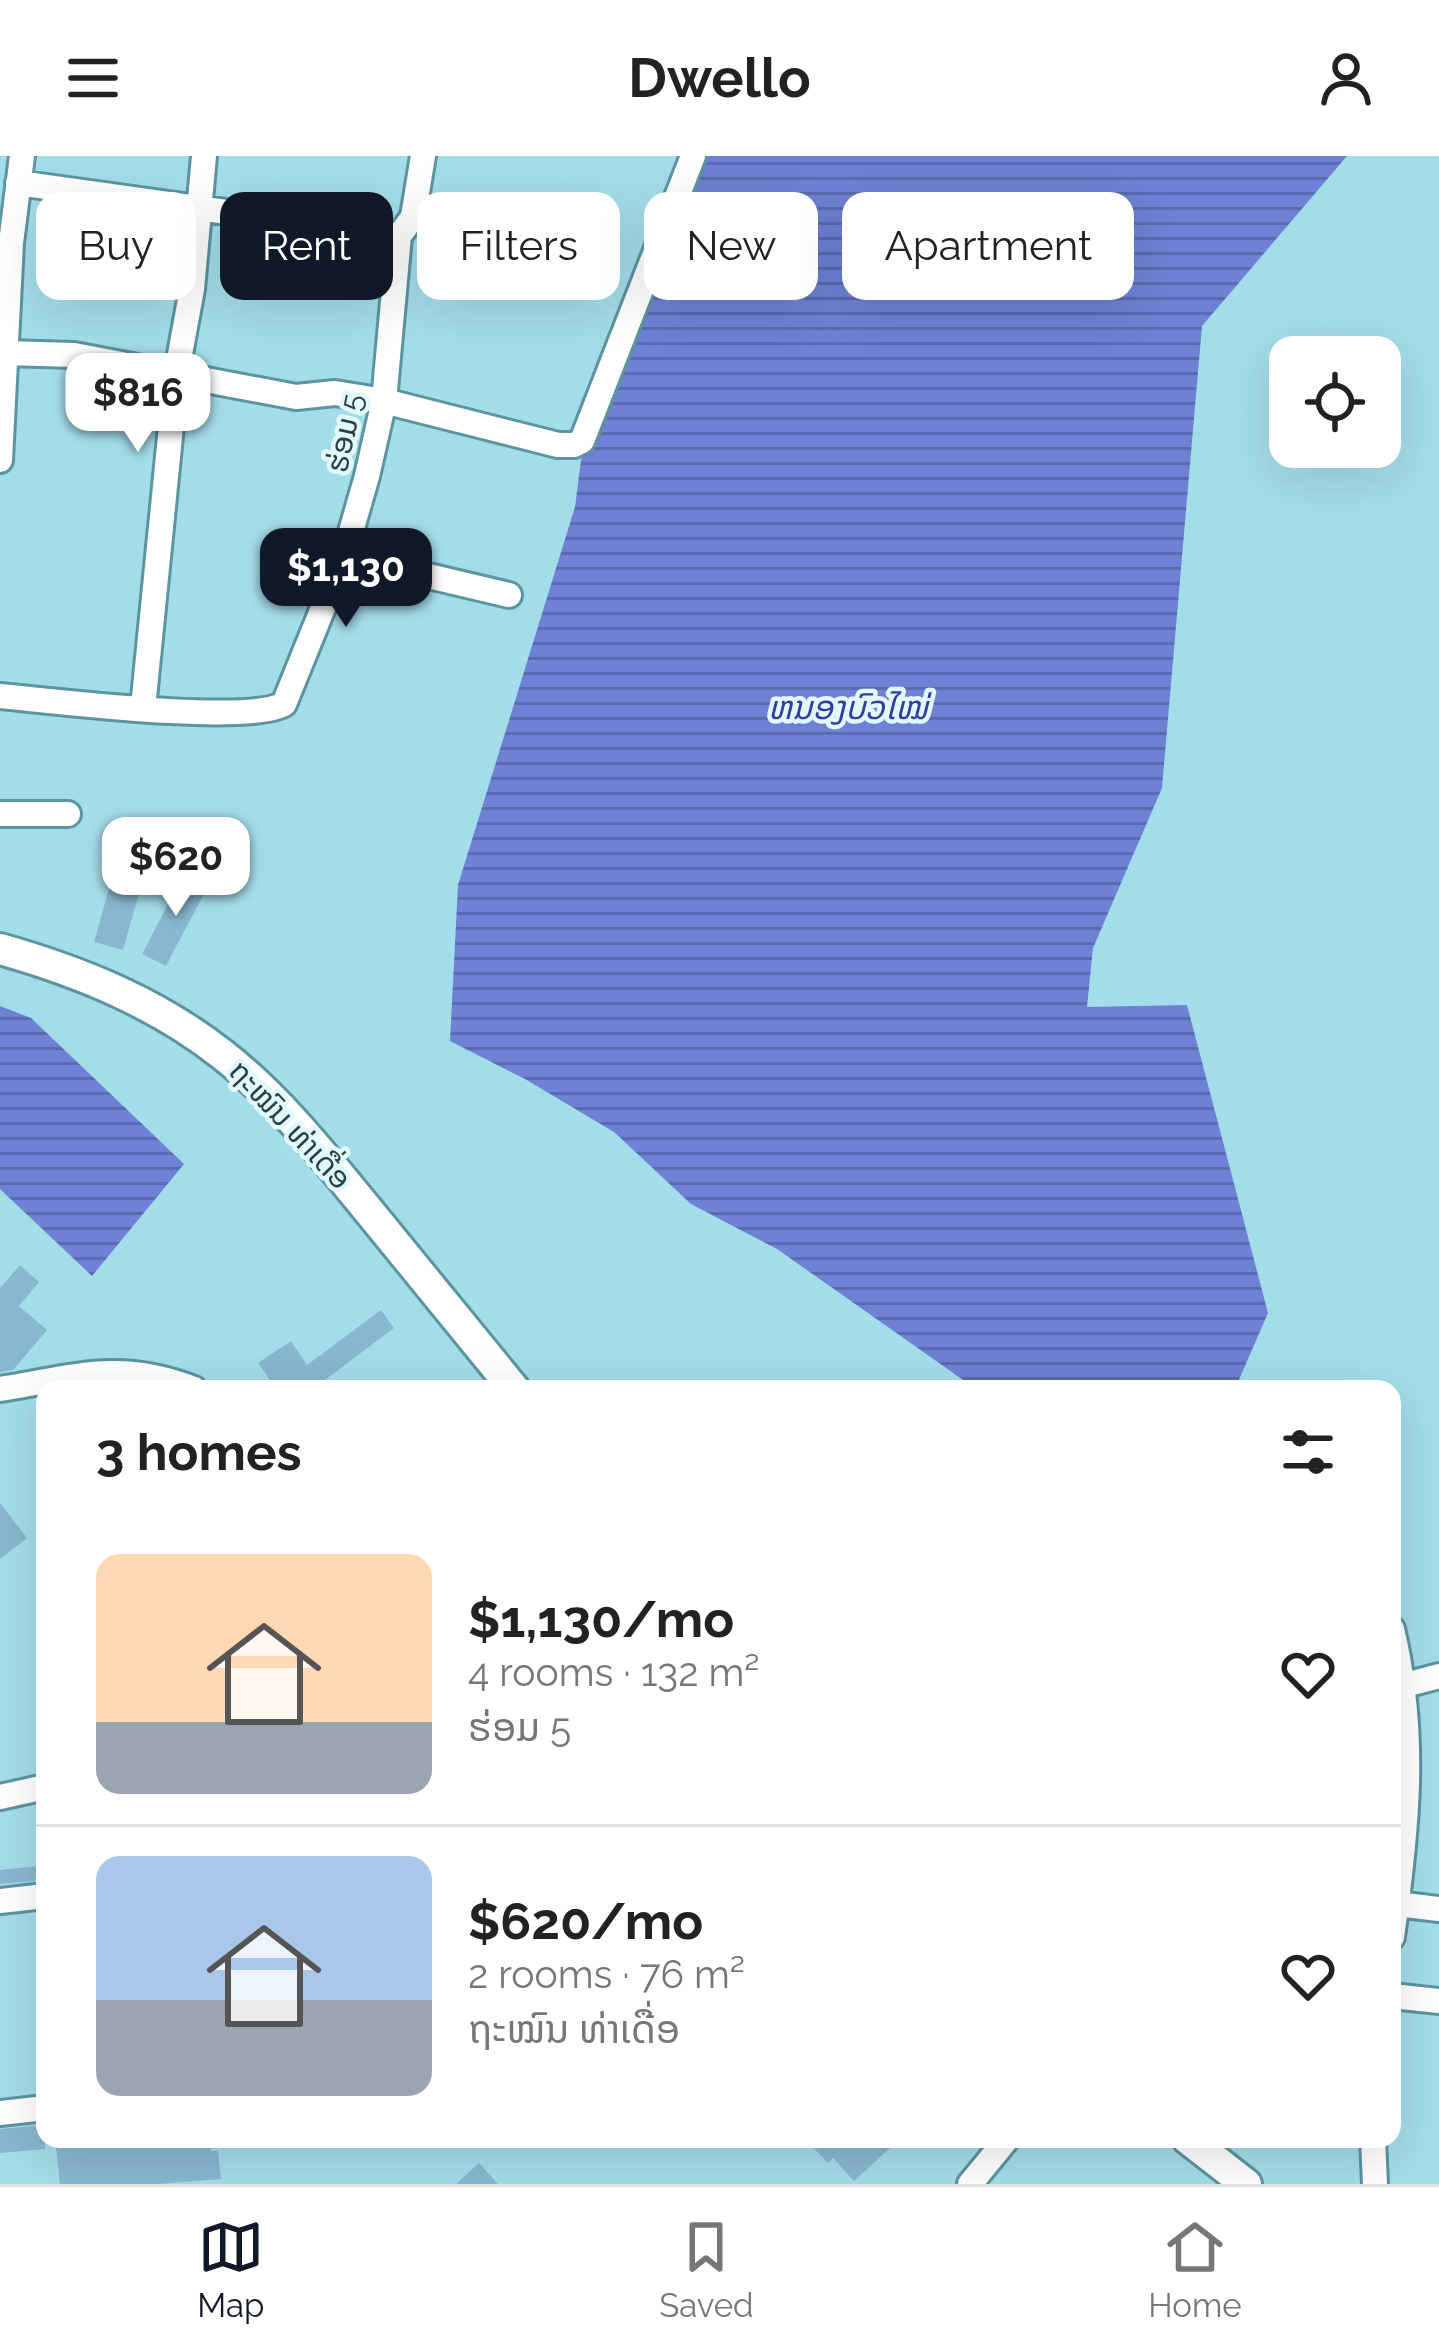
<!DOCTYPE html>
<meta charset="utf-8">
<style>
body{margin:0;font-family:Raleway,"Noto Sans Lao",sans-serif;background:#f2f2f2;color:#222;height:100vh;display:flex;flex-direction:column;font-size:45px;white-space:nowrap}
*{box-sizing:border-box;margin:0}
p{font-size:39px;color:#767676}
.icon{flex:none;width:66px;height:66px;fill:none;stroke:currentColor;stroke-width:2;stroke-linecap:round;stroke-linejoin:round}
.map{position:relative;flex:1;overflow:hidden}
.sheet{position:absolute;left:36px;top:1224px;width:1365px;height:768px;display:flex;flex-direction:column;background:#fff;border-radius:24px;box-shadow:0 12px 48px #0002}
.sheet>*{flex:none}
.banner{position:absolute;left:36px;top:36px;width:1368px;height:108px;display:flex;gap:24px}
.tools{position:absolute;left:1269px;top:180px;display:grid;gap:24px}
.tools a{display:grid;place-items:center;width:132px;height:132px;border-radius:24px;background:#fff;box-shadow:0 12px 48px #0002;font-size:60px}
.price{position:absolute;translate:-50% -102px;padding:0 27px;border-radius:24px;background:#fff;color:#222;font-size:39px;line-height:78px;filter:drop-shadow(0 3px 6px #0008)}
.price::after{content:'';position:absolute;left:50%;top:72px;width:36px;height:27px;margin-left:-18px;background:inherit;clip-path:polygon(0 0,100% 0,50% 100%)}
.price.selected{background:#111827;color:#fff}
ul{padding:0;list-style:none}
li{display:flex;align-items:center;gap:36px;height:300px;padding:0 60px}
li+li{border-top:3px solid #e0e0e0}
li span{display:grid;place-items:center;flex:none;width:336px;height:240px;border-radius:24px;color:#555}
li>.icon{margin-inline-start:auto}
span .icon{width:144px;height:144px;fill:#fffc;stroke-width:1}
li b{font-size:51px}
h2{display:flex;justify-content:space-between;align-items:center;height:144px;padding:0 60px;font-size:51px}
.tag{padding:0 42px;border-radius:24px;background:#fff;box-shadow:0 12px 48px #0002;font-size:42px;line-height:108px}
.tag.selected{background:#111827;color:#fff}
header{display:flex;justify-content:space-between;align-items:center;height:156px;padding:0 60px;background:#fff;font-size:54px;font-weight:700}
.tab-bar{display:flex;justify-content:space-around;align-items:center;height:168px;border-top:3px solid #e0e0e0;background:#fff;font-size:33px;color:#767676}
.tab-bar a{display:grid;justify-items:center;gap:6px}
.tab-bar .selected{color:#111827}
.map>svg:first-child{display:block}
.water{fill:url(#water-rules)}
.building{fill:#89b7d0}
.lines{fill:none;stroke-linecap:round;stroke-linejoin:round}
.minor-casing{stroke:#5c94a0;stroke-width:30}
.major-casing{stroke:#5c94a0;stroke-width:36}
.minor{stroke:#fff;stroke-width:24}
.major{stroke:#fff;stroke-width:30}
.labels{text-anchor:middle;stroke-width:9;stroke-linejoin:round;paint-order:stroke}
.street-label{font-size:30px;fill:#283f44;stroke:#e1f8fd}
.water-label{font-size:33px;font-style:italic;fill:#323d9f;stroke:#e1f8fd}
</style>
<header><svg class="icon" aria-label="menu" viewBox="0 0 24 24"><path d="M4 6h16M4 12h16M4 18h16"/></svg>Dwello<svg class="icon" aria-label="person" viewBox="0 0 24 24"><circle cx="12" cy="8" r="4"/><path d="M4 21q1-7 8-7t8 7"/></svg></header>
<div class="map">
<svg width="1439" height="2028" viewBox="0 0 1439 2028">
<defs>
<pattern id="water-rules" width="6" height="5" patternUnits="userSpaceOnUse" patternTransform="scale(3)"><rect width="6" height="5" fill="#6e81d4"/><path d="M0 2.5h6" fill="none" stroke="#5a6bae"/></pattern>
</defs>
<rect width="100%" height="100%" fill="#a4ddea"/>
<!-- water -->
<path class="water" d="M702,0H1347L1202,170L1162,632L1093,792L1087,851L1187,849L1268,1157L1235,1233H976L777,1093L691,1048L614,976L525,923L450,885L458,729L575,351L581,304Z
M0,850L31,862L184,1008L92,1120L0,1033Z"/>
<!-- building -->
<path class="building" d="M185,716L209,728L166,810L142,798Z
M110,729L139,737L123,794L94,786Z
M20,1109L39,1126L19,1150L47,1174L13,1214L0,1216V1132Z
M381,1154L394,1172L313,1233H276L258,1207L291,1185L307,1209Z
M0,1347L27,1382L0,1403Z
M45,1709V1724L0,1728V1714Z
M45,1969V1993L0,1997V1973Z
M55,1983H211V1995H218L221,2023L157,2028H60Z
M805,1983H900L854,2025L833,2002L828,2007Z
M479,2007L498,2028H456Z"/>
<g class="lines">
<!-- minor casing -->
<g class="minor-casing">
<path id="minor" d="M18,27L399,80
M399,80L413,61L423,0
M6,197L74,199L296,241L335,237L384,245L558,289H574L582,285L693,0
M0,304L11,87L22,0
M344,400L509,439
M0,540C53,545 247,569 284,548L344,400L367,320L384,245L399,80
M143,552L176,220L192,133L204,0
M0,658H68
M0,1233C75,1221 120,1204 194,1233
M1392,1473C1417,1578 1407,1675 1392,1781
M1405,1529L1439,1520
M0,1641L45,1631
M0,1745L45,1740
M1397,1748L1439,1753
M1392,1840L1439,1845
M0,1957L45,1952
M1373,1983L1375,2028
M970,2028L1007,1983"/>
</g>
<!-- major casing -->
<g class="major-casing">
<path id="major" d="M0,793C81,816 157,847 223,899C279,943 323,999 368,1054C417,1114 465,1173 514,1233
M1188,1983L1246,2028"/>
</g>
<!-- minor -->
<use href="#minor" class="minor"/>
<!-- major -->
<use href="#major" class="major"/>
</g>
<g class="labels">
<!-- street labels -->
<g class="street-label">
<text transform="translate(345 277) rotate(-78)" y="10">ຮ່ອມ 5</text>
<text transform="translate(290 969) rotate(47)" y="10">ຖະໝົນ ທ່າເດື່ອ</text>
</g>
<!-- water labels -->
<g class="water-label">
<text x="848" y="563">ຫນອງບົວໄໝ່</text>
</g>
</g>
</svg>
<div class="tools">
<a><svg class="icon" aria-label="locate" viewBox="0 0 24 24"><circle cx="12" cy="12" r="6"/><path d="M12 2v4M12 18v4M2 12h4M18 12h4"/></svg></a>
</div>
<b class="price" style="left:138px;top:299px">$816</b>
<b class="price selected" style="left:346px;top:474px">$1,130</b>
<b class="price" style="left:176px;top:763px">$620</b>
<div class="banner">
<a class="tag">Buy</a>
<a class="tag selected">Rent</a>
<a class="tag">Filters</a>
<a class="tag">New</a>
<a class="tag">Apartment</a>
</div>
<section class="sheet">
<h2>3 homes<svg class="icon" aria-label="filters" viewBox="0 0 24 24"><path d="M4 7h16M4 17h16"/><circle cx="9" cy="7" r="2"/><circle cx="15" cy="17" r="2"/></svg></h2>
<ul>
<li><span style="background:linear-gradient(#ffd9b3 70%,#9aa5b1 0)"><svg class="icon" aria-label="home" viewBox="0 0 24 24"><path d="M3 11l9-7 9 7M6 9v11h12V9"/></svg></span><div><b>$1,130/mo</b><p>4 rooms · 132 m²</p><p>ຮ່ອມ 5</p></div><svg class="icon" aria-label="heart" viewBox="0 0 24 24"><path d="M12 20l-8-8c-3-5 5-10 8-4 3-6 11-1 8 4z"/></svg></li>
<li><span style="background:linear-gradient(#a9c7e8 60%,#9aa5b1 0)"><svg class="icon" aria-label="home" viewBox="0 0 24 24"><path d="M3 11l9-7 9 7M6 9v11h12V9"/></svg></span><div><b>$620/mo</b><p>2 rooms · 76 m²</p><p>ຖະໝົນ ທ່າເດື່ອ</p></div><svg class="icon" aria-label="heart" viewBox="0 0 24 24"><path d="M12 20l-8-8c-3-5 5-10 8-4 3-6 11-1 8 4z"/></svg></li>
</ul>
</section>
</div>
<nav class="tab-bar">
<a class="selected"><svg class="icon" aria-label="map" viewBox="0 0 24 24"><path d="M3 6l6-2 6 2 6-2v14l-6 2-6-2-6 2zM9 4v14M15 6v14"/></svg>Map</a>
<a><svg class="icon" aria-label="saved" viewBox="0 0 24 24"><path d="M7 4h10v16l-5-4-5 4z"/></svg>Saved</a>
<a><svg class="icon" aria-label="home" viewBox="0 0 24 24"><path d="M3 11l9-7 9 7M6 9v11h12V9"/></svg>Home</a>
</nav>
